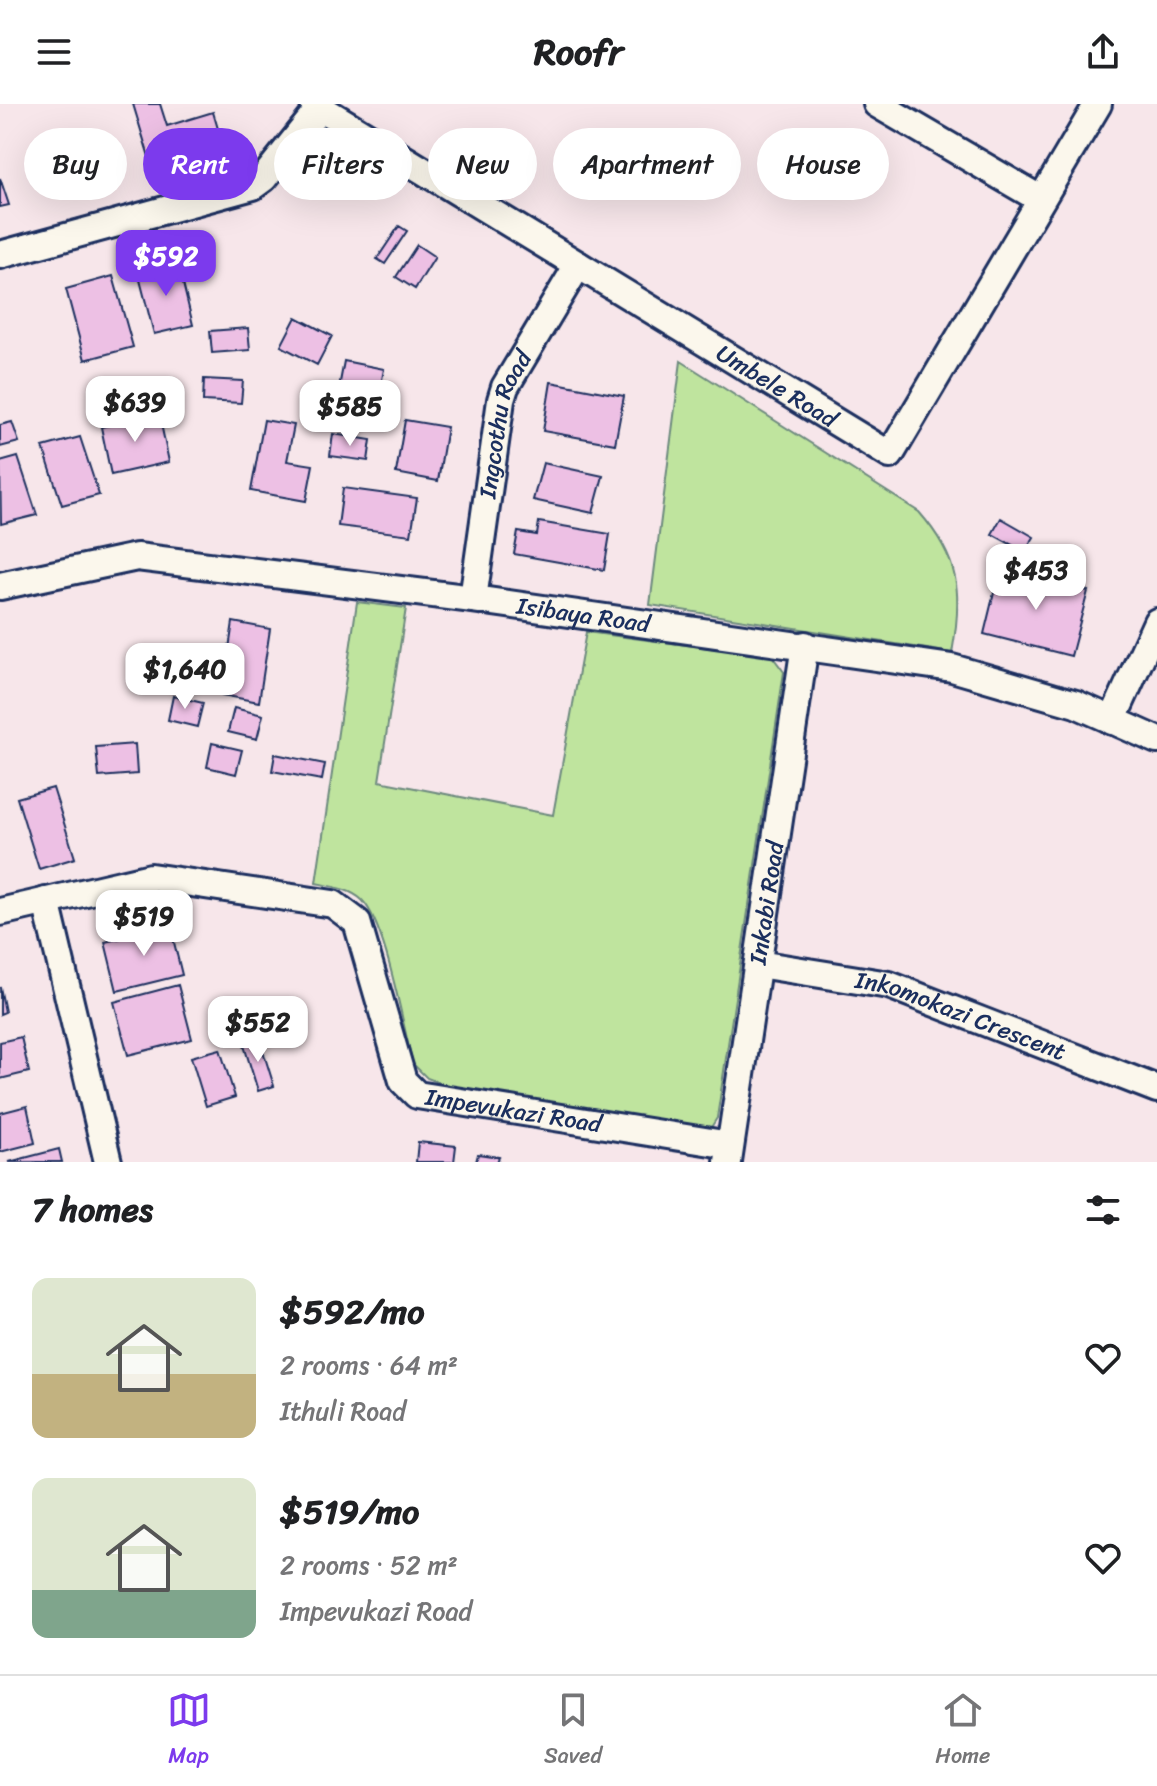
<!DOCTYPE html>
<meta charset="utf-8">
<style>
body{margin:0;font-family:Sriracha,sans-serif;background:#f2f2f2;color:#202124;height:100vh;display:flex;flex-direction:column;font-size:30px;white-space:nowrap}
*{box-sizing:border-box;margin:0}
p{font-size:26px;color:#757577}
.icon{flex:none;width:44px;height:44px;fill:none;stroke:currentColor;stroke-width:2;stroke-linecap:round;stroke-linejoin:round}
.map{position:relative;height:1058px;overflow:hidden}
.panel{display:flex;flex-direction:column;background:#fff;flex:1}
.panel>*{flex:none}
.hud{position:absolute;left:24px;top:24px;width:1110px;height:72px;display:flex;gap:16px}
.price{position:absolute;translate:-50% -68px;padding:0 18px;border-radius:16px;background:#fff;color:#222;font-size:26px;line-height:52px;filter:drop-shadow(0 2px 4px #0008)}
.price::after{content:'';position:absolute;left:50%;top:48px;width:24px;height:18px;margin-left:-12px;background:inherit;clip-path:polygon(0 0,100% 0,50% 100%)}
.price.on{background:#7c3aed;color:#fff}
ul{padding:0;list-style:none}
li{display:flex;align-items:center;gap:24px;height:200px;padding:0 32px}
li span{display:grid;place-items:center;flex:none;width:224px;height:160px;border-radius:16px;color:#555}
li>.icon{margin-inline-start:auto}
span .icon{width:96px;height:96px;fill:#fffc;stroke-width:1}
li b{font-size:34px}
h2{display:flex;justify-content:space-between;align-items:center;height:96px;padding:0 32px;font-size:34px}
.tag{padding:0 28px;border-radius:36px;background:#fff;box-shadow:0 8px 32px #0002;font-size:28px;line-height:72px}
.tag.on{background:#7c3aed;color:#fff}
header{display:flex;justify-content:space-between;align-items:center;height:104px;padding:0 32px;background:#fff;font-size:36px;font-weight:800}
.tab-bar{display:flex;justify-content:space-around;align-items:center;height:112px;border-top:2px solid #e0e0e0;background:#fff;font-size:22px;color:#757577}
.tab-bar a{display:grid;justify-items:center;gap:4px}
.tab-bar .on{color:#7c3aed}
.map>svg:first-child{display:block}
.green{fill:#bfe49e;stroke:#6d8a7e;stroke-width:2}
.building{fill:#edc0e4;stroke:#1b2f5e;stroke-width:2}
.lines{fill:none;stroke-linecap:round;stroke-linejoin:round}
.minor-casing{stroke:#1b2f5e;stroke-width:32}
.minor{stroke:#fbf7ec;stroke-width:26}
.labels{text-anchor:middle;stroke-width:8;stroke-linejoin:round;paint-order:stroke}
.street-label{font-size:24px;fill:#1b2f5e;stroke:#fbf7ec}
</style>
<header><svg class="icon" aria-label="menu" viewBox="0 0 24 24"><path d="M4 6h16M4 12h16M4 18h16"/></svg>Roofr<svg class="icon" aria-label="share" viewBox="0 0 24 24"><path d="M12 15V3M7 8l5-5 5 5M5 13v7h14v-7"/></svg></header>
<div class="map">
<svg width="1157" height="1058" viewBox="0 0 1157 1058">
<rect width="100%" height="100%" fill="#f7e6ea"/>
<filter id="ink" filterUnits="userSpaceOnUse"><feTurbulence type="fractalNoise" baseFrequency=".0125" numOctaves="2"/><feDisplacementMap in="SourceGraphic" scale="16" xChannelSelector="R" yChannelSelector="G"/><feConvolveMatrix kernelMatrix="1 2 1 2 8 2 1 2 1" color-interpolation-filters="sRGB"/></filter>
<g filter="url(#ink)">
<!-- green -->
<path class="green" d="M681,257L919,408C960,455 963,489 952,549L650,501Z
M357,498L406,504L379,677L553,711L586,528L772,552L784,568L717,1014L710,1025L451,983L427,974L413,960C403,923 386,820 362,796C351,785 330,782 316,779Z"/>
<!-- building -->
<path class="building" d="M133,0H160L167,22L213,8L224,45L153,66Z
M0,74L9,101L0,103Z
M399,122L407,127L385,160L377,155Z
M417,141L435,153L415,185L396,173Z
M178,159L193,221L154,230L138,168Z
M113,172L133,243L85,256L66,185Z
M296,213L332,232L317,261L281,242Z
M248,224L250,246L212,249L210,227Z
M344,257L384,265L378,297L338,289Z
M204,275L243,277L241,299L203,297Z
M551,278L624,292L615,340L543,327Z
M159,310L169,358L111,371L101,323Z
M264,316L294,321L287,357L313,361L306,397L251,387Z
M405,316L447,323L438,377L396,369Z
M12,318L19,338L0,343V321Z
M333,330L371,336L368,357L330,352Z
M80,333L99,391L62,401L43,343Z
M18,353L37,411L1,420L0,358Z
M543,359L603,372L593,409L533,396Z
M343,384L417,394L411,431L338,422Z
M1001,414L1034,433L1025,448L992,430Z
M539,418L610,430L604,466L514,450L518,428L537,431Z
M1000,464L1088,487L1071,552L984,530Z
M233,518L270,525L259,598L222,591Z
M173,592L203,599L197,623L168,616Z
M234,604L263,611L257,635L228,628Z
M212,639L242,646L236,670L207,663Z
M135,640L137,670L99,673L96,643Z
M275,650L325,660L322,676L272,667Z
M53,684L75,754L39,765L17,694Z
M170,822L182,871L117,887L105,838Z
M178,881L192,935L128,951L114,898Z
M0,883L5,908L0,910Z
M21,933L29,968L0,975V938Z
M259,934L274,982L258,987L243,938Z
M220,945L235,993L206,1002L191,953Z
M27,1002L35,1039L0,1048V1009Z
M418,1038L456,1042L454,1058H416Z
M59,1045L62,1058H9Z
M478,1050L499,1053L497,1058H476Z"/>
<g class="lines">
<!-- minor casing -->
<g class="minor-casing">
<g id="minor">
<path id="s1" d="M314,0L890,351L1098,0"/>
<path d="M877,0L1040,95"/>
<path d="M0,151L253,82L264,74L320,4"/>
<path id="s2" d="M0,482L137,453L473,495L952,564L1076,600L1157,636"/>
<path id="s3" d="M473,495L501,296L505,283L578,161"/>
<path d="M1112,617L1157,518"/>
<path d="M46,797L108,1058"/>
<path id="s4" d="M0,808L151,773L333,800L357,818L403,977L417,991L730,1041"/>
<path id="s5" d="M758,860L889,881L1157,985"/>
<path id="s6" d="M728,1058L805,541"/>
</g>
</g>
<!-- minor -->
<use href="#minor" class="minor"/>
</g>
</g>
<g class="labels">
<!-- street labels -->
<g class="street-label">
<text dy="8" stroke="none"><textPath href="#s1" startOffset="542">Umbele Road</textPath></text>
<text dy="8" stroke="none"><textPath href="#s3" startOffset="178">Ingcothu Road</textPath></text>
<text dy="8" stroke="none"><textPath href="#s2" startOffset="590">Isibaya Road</textPath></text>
<text dy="8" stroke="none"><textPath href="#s6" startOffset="262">Inkabi Road</textPath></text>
<text dy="8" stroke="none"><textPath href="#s5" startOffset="210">Inkomokazi Crescent</textPath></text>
<text dy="8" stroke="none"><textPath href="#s4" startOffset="652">Impevukazi Road</textPath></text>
</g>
</g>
</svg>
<b class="price on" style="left:166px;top:194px">$592</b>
<b class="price" style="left:135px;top:340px">$639</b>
<b class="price" style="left:350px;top:344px">$585</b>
<b class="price" style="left:1036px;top:508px">$453</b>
<b class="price" style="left:185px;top:607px">$1,640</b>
<b class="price" style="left:144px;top:854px">$519</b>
<b class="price" style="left:258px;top:960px">$552</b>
<div class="hud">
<a class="tag">Buy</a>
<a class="tag on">Rent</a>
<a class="tag">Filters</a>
<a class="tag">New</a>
<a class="tag">Apartment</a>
<a class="tag">House</a>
</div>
</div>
<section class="panel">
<h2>7 homes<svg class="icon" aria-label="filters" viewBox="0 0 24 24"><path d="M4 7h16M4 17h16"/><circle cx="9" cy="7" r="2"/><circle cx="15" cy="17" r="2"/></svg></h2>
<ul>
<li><span style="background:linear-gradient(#dfe7d0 60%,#c2b280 0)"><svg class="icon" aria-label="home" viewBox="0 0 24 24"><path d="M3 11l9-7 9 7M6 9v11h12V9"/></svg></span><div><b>$592/mo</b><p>2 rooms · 64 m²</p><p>Ithuli Road</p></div><svg class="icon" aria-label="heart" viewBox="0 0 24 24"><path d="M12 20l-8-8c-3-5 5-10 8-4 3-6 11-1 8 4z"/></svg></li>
<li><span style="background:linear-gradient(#dfe7d0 70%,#7fa58c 0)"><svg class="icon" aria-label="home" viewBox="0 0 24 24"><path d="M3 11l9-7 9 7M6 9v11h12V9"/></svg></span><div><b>$519/mo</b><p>2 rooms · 52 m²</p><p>Impevukazi Road</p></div><svg class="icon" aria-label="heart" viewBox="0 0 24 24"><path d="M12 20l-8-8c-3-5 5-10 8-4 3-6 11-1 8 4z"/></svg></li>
</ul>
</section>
<nav class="tab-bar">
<a class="on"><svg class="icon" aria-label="map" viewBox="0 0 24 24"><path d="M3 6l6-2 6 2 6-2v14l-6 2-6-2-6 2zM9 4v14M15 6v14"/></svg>Map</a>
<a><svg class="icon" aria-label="saved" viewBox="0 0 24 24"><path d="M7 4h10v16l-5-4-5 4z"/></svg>Saved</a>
<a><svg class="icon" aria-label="home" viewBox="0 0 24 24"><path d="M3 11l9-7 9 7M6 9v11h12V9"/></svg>Home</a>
</nav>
